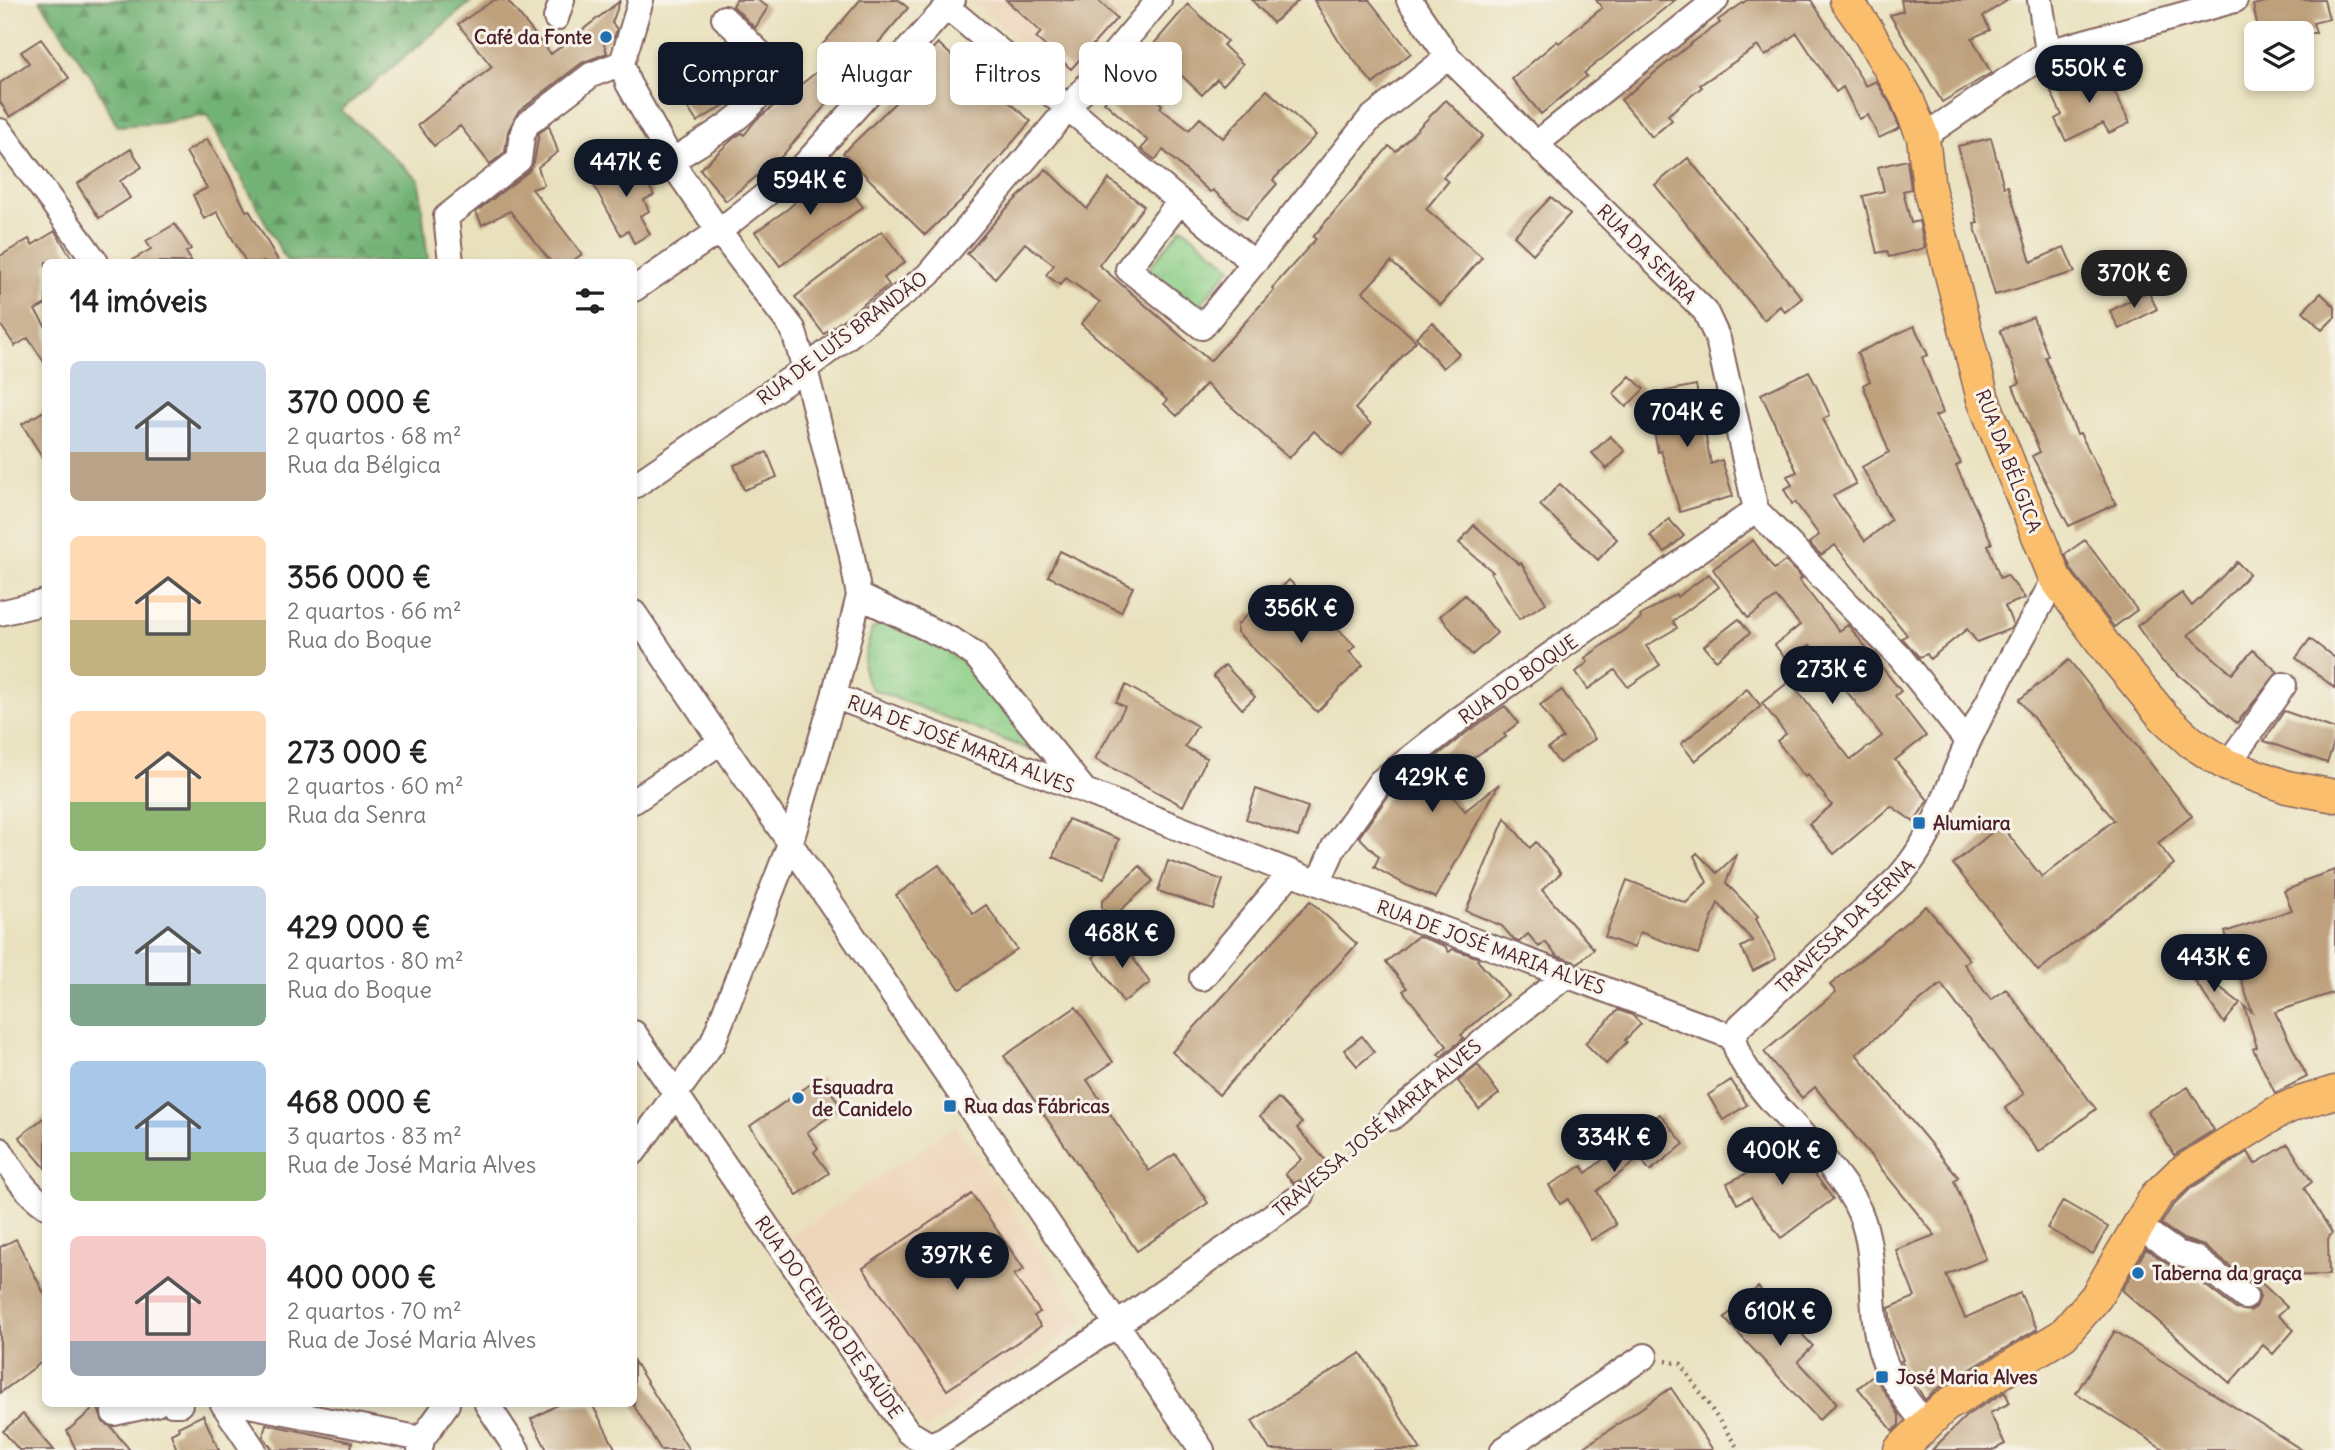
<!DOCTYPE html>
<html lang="pt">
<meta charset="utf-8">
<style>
body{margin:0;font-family:Delius,sans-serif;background:#f6f6f6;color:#222;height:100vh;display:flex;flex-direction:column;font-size:26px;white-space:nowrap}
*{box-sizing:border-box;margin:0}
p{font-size:23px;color:#767676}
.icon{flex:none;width:38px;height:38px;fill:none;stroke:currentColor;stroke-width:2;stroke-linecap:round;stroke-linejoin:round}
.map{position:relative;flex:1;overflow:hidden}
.sheet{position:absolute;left:42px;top:259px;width:595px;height:1148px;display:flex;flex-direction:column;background:#fff;border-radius:10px;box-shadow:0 4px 10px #0003}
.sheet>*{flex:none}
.guide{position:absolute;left:658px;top:42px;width:665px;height:63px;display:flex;gap:14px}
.controls{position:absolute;left:2244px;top:21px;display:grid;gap:14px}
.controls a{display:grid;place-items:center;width:70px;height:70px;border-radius:10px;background:#fff;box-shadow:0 4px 10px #0003;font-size:35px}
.price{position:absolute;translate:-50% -60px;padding:0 16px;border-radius:24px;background:#111827;color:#fff;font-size:23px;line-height:46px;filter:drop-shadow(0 2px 4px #0008)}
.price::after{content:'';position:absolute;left:50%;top:42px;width:21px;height:16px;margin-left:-10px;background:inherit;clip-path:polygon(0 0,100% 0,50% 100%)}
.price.current{background:#222;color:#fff}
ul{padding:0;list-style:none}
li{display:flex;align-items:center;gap:21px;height:175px;padding:0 28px}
li span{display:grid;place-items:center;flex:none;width:196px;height:140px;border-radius:10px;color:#555}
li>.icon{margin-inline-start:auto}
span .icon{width:84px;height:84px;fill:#fffc;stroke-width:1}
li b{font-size:30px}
h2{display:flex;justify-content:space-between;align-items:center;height:84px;padding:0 28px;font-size:30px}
.pill{padding:0 24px;border-radius:10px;background:#fff;box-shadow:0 4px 10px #0003;font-size:24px;line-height:63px}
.pill.current{background:#111827;color:#fff}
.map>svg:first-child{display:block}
.built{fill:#eed6bb}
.grass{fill:url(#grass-tufts);stroke:#6c775a;stroke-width:2}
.forest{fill:url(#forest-firs);stroke:#5e6850;stroke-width:2}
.building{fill:#bea07c}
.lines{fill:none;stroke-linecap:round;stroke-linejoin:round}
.minor-casing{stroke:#82635e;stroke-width:28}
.major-casing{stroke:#82635e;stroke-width:35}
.path{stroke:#82635e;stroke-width:4.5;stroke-dasharray:2 5;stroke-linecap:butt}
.minor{stroke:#fff;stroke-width:24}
.major{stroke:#fabe6d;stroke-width:32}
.poi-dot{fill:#1f6fb2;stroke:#f7f3e8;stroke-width:2.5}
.labels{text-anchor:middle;stroke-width:6;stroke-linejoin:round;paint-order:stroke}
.poi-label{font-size:19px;font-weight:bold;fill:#4a1f2b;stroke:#f7f3e8;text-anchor:start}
.street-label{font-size:19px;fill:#4a1f2b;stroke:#f7f3e8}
</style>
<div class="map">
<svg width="2335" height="1450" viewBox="0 0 2335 1450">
<defs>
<pattern id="grass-tufts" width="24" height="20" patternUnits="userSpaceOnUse" patternTransform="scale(1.75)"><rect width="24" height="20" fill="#8dcf88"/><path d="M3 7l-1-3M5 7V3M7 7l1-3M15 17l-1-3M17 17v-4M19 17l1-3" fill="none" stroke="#7bb176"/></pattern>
<pattern id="forest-firs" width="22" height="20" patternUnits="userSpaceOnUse" patternTransform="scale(1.75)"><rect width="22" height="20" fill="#72b274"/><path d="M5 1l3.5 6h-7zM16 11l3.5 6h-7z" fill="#60905f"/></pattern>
</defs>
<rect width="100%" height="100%" fill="#f7f3e8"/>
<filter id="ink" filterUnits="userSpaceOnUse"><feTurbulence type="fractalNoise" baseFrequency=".0143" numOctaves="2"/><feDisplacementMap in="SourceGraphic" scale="14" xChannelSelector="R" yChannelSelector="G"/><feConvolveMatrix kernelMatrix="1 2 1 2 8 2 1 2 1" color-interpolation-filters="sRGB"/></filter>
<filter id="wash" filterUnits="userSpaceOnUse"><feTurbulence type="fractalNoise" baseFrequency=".00686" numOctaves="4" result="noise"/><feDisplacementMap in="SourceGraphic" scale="28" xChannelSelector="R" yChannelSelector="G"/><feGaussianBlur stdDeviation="1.57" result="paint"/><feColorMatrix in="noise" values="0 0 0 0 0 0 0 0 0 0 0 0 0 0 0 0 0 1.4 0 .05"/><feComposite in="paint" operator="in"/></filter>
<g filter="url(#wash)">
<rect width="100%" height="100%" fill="#e9e1bd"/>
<!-- built -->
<path class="built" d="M970,0H1112L1128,14L1075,76L1060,77Z
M956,1126L1084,1316L1082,1324L925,1430L792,1235Z"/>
<!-- grass -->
<path class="grass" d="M1182,227L1231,267L1198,307L1149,268Z
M884,623L947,649L960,659L1043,755L872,689C856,669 867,652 872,629Z"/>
<!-- forest -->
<path class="forest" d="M40,0H473L341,110L419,180L428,262H287L207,115L160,123L117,126L92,78Z"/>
<g id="blocks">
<!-- building -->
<path class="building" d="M494,0H507L551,54L620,1L612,23L617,29L615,36L604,44L607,53L582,63L518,112L508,131L505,152L490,164L460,126L434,146L418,125L492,67L458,24Z
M736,0H757L768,7L755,28L733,6Z
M860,0H899L908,8L783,155L726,201L700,169L734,138L742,133L744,135L756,120L828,63L818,50Z
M1006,0H1098L1117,18L1071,69L1036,38L1041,32Z
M1252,0H1299L1273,23Z
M1314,0H1369L1411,53L1373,84L1338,40Z
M1596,0H1675L1584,73L1587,76L1541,114L1512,79L1557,41L1559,43L1602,8Z
M1747,0H1811L1866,86L1876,81L1890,104L1900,128L1879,138L1868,115L1859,119L1843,87L1836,92L1797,33L1765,56L1758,46L1700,85L1702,87L1668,115L1672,120L1652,137L1621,100L1693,42L1720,23L1718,20Z
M1901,0H2008L1983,16L1990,30L1972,38L1991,73L1942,102L1890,15L1903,11Z
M2274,0H2324L2329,19L2313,23L2316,33H2259L2253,5Z
M1188,4L1227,41L1223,45L1243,64L1223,85L1217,79L1202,95L1180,74L1157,99L1162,105L1160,108L1189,130L1200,118L1223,138L1267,90L1316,135L1273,180L1277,184L1246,219L1213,190L1210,192L1163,150L1155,160L1141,149L1148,141L1104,102Z
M41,39L69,78L10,117L0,102V83L29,63L21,52Z
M938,43L993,94L996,91L1031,121L971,191L925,235L843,153L900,98L893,92Z
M2102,67L2130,123L2109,133L2103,123L2066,141L2055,119L2062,115L2051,92Z
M701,69L724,105L697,122L674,87Z
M1446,100L1483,136L1443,177L1448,182L1426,209L1482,257L1441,305L1391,262L1363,292L1416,341L1355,409L1371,424L1342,456L1314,431L1289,458L1206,384L1177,416L1164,404L1167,400L1081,324L1100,302L1066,278L1060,285L1046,275L1054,265L1025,243L995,278L967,254L1005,210L1046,169L1087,209L1109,179L1144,206L1099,265L1210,361L1274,290L1272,288L1316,239L1313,237L1389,146L1396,151Z
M549,126L558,152L538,167L544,185L532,189L582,254L571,262H551L510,211L482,225L476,212L529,171L534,162L539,133Z
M1991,138L2004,187L2008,186L2031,262L2064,247L2075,272L1995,295L1974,224L1978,223L1958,146Z
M207,139L229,175L246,211L249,210L279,262H246L217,212L204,219L193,195L207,188L186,152Z
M131,149L142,167L120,181L130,198L99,218L77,184Z
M1688,158L1802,298L1785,312L1780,306L1764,320L1655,185Z
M635,160L654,195L644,200L649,211L640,216L650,234L634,243L628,231L621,235L593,184Z
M1907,160L1911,189L1903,191L1911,223L1919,221L1925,248L1889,257L1887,251L1877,253L1863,196L1884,191L1878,167Z
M832,166L863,207L780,266L755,232L789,208Z
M1551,197L1570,214L1533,254L1514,236Z
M175,224L191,249L186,252L192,262H129L151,249L146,241Z
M55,231L74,262H46V304L35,310L46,327V365L28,338L15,346L0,324V256L29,239L32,245Z
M882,231L905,262L884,278L889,285L824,334L795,297Z
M2148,291L2157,309L2119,329L2110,311Z
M2321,293L2335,307V317L2322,330L2303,311Z
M2033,317L2048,356L2045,357L2077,434L2080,433L2116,504L2069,526L2032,456L2040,452L2013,386L2020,383L2000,330Z
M1433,322L1459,354L1443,368L1416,337Z
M1914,326L1928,355L1922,357L1943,413L1935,416L1961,463L1956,466L1992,543L1988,545L2000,578L2007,575L2025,598L2005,606L2013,625L2010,629L1977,642L1967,629L1930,659L1927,654L1919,657L1902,638L1907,635L1835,545L1821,555L1809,543L1819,535L1795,502L1792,504L1784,489L1792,485L1787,476L1797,472L1761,394L1809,371L1830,415L1823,419L1856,484L1833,496L1865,541L1891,520L1862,467L1889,452L1863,385L1870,381L1857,353Z
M1630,376L1644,389L1626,407L1613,394Z
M1696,385L1711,464L1722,460L1733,496L1680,512L1661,451L1658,452L1647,395Z
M46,410V463L22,424Z
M1610,436L1625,451L1607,469L1592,453Z
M767,452L777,477L744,490L734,465Z
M1560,484L1617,539L1598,560L1540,505Z
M1669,519L1684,536L1665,552L1650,536Z
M1474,525L1519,564L1521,563L1546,603L1519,619L1491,573L1493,572L1459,543Z
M1753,540L1774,569L1785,561L1802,578L1799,580L1839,631L1848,625L1901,691L1895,696L1926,736L1895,760L1928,800L1914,822L1891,806L1834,854L1809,824L1832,805L1808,775L1805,777L1777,741L1786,734L1762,703L1790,681L1851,760L1882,736L1810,645L1788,662L1775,645L1800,625L1776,597L1748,618L1713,569Z
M2085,540L2137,610L2114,627L2071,569L2065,554Z
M1060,551L1133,587L1121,612L1048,576Z
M2237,562L2249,574L2204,623L2188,635L2232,674L2253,650L2278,672L2237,723L2162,661L2137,626L2182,593L2192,606Z
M1709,574L1719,587L1673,621L1677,628L1646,646L1660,665L1628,687L1615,670L1588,689L1576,672L1588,662L1585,658L1641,618L1640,616L1676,594L1677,597Z
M1289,580L1355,646L1349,652L1363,665L1317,712L1237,632V625L1251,611L1255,615Z
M1465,595L1497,633L1472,655L1440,616Z
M1739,619L1750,633L1716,660L1704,646Z
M2310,639L2335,658V688L2296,658Z
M2069,660L2192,816L2158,843L2174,864L2038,971L1953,864L2001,825L2042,877L2114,820L2019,700Z
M1225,665L1255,697L1242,709L1213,676Z
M1126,685L1197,726L1185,747L1207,758L1183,806L1095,759L1125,707L1116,702Z
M1747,689L1761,706L1695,761L1681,744Z
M1562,690L1595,739L1559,763L1548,748L1563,738L1540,705Z
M1505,706L1518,723L1504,734L1506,737L1439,779L1465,811L1499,784L1436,898L1408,886L1374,867L1379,857L1359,837L1391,792L1470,730Z
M2284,711L2335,729V740L2327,763L2264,741Z
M1256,789L1308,807L1298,837L1246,819Z
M1505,818L1530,848L1536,842L1561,873L1542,890L1594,949L1578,963L1557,956L1545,942L1539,947L1528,934L1519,942L1514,940L1502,926L1466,911Z
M1068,819L1119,839L1104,878L1053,857Z
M1697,853L1717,873L1737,854L1726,883L1758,916L1756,919L1776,959L1753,971L1741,947L1753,941L1718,903L1698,954L1640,932L1634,948L1605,937L1627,880L1686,903L1707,882L1694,856Z
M1168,861L1223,880L1213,909L1158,891Z
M939,865L973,914L986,905L1017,949L960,989L896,895Z
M1140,866L1153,881L1112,918L1102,908V901Z
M2335,870V992L2275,1012L2307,1077L2275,1093L2253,1049L2257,1047L2244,1006L2252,1012L2225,932L2292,910L2284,891L2304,883L2303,881Z
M1310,901L1357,944L1219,1095L1172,1052Z
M1926,906L1970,960L1964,964L1991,1000L2006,989L2096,1109L2039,1152L2005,1108L2024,1094L1941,984L1856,1054L1958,1177L1954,1181L1986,1259L1946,1275L1965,1318L2020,1293L2037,1329L1934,1391L1925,1400L1901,1361L1903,1360L1892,1333L1889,1308L1915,1297L1896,1250L1935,1235L1815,1087L1802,1098L1764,1052L1836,992L1830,985Z
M1418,936L1445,946L1449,952L1453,949L1479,958L1477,960L1508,995L1461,1035L1464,1038L1441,1057L1438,1054L1447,1046L1403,991L1407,988L1386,962Z
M1120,939L1150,983L1123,1002L1093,957Z
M2186,961L2240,1003L2224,1023L2183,964Z
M1076,1007L1113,1062L1087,1080L1149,1171L1175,1154L1208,1203L1137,1251L1004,1056Z
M1618,1010L1632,1015L1641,1024L1625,1040L1627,1042L1606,1064L1585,1043Z
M1362,1036L1374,1052L1357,1066L1344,1050Z
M1478,1065L1499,1094L1479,1109L1458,1081Z
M821,1077L842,1108L807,1132L818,1148L814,1152L829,1173L797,1195L750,1126Z
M1731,1080L1747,1105L1723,1120L1708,1095Z
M2188,1087L2214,1130L2174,1155L2148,1111Z
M1278,1098L1302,1123L1297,1128L1328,1163L1307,1181L1300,1180L1293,1183L1285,1174L1302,1159L1260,1116Z
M1660,1114L1684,1144L1650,1171L1640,1158L1597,1191L1616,1225L1591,1240L1568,1199L1560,1204L1549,1185L1582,1166L1586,1173Z
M46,1116V1169L19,1137Z
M1782,1134L1801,1155L1833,1199L1781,1238L1751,1197L1737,1204L1727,1183L1764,1165L1755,1154Z
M2288,1144L2312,1182L2304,1188L2332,1233L2328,1239L2329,1275L2254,1276L2287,1307L2278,1315L2294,1330L2273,1354L2263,1345L2230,1383L2122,1290L2146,1249L2169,1265L2188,1272L2236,1309L2250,1311L2256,1307L2260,1298L2258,1291L2254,1285L2204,1246L2183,1239L2161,1224L2171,1208L2190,1189L2248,1152L2255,1164Z
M972,1194L1024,1269L1014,1275L1040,1312L1034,1316L1041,1326L947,1390L863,1268Z
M2063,1201L2108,1227L2093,1254L2047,1228Z
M16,1239L46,1297V1359L0,1393V1247Z
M1758,1287L1813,1346L1798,1361L1837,1403L1819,1420L1724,1318Z
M2115,1331L2302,1450H2165L2076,1393Z
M1361,1353L1421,1450H1270L1252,1421Z
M634,1361L689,1450H661L634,1406Z
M1874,1375L1899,1415V1425L1893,1431L1858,1388Z
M1671,1388L1713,1450H1580L1615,1426Z
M2005,1392L2010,1403L1990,1413L2005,1444L1993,1450H1932L1967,1415Z
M559,1404H592L616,1450H547L531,1419Z
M97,1406L103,1422L111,1427L130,1450H76L67,1431Z
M23,1414L54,1450H19L3,1431Z
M203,1415L219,1450H177L171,1434L179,1430L178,1427Z
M266,1424L352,1442L351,1450H273L263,1436Z"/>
</g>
</g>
<g filter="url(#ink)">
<use href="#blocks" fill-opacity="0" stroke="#82635e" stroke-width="2"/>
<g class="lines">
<!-- minor casing -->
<g class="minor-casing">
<path id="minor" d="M1409,0L1448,57L1705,311L1718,339L1756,510L1900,657L1968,742
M2040,0L2048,52
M947,7L1254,263L1370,119L1448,57
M556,18L562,0
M0,131L96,262
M1923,137L2048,52L2235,0
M1536,144L1716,0
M672,161C708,137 756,114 773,73L761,54L724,18
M1180,201L1128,269L1202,327L1254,263
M451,262L446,217L519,160L522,136L527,124L591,75L622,63
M634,289L719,231L805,164L953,0
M634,486L805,369L928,275L1159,0
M859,596L954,641L975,655L1084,790
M0,613L46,602
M634,613L1202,1450
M834,696L1085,791L1318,883L1733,1037
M2227,765L2284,685
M634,801L722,741
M1318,883L1334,847L1380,782L1461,718L1756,510
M1202,978L1291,872
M634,1033L908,1432L930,1445L944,1439L1116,1325L1302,1195
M1733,1037L1740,1026L1898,878C1937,834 1945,791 1969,740C1995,685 2026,632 2055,578
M1733,1037C1738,1062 1755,1081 1771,1100C1799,1132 1844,1175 1860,1213C1877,1254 1869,1299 1878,1340C1884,1372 1905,1399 1925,1424
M1391,1118L1498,1029L1567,975
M0,1150C12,1171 25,1192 46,1206
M634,1152L713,1042L791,841L834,696L859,596L851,551L805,369L793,329L719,231L680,175L628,83L622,63L641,0
M2137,1225L2177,1253L2195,1258L2245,1297
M172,1404H180
M223,1404L254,1450
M243,1404L422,1439
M487,1404L517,1450
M114,1413L156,1404
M420,1450L422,1439L447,1404
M1503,1450L1645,1356"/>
</g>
<!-- major casing -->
<g class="major-casing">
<path id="major" d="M1846,0L1867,30L1906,96L1923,137L1929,188L1983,399L2055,578L2102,642L2163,716L2191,742L2227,765L2287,787L2335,796
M1900,1450L1944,1407L2063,1335L2096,1297L2156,1196L2179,1174L2276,1113L2293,1105L2335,1092"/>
</g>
<!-- path -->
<path class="path" d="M1317,1181L1374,1132
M1666,1361L1681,1364L1739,1450"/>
<!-- minor -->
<use href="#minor" class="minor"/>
<!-- major -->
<use href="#major" class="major"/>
</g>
</g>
<!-- markers -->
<g class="poi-dot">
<circle cx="606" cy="37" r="7"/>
<rect x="1912" y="816" width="14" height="14" rx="3.5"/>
<circle cx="798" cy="1098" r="7"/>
<rect x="943" y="1099" width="14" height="14" rx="3.5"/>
<circle cx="2138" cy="1273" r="7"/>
<rect x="1875" y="1370" width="14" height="14" rx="3.5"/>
</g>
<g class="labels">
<!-- poi labels -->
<g class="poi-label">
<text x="592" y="44" text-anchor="end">Café da Fonte</text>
<text x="1933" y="830">Alumiara</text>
<text x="812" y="1094">Esquadra<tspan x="812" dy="22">de Canidelo</tspan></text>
<text x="964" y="1113">Rua das Fábricas</text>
<text x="2152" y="1280">Taberna da graça</text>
<text x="1896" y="1384">José Maria Alves</text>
</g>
<!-- street labels -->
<g class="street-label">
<text transform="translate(1647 254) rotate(45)" y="7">RUA DA SENRA</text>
<text transform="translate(842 338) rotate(-37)" y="7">RUA DE LUÍS BRANDÃO</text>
<text transform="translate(2009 461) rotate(69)" y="7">RUA DA BÉLGICA</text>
<text transform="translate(1518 679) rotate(-35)" y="7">RUA DO BOQUE</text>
<text transform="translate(961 744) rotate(21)" y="7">RUA DE JOSÉ MARIA ALVES</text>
<text transform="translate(1845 926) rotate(-44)" y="7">TRAVESSA DA SERNA</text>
<text transform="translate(1491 947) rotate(20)" y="7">RUA DE JOSÉ MARIA ALVES</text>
<text transform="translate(1377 1128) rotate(-40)" y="7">TRAVESSA JOSÉ MARIA ALVES</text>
<text transform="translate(829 1317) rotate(55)" y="7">RUA DO CENTRO DE SAÚDE</text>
</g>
</g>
</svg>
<div class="controls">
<a><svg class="icon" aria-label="layers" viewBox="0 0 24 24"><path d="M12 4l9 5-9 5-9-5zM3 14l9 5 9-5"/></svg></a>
</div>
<b class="price" style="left:2089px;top:105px">550K €</b>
<b class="price" style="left:626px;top:199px">447K €</b>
<b class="price" style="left:810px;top:217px">594K €</b>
<b class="price current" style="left:2134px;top:310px">370K €</b>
<b class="price" style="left:1687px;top:449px">704K €</b>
<b class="price" style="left:1301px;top:645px">356K €</b>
<b class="price" style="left:1832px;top:706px">273K €</b>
<b class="price" style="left:1432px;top:814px">429K €</b>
<b class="price" style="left:1122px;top:970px">468K €</b>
<b class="price" style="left:2214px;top:994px">443K €</b>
<b class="price" style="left:1614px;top:1174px">334K €</b>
<b class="price" style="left:1782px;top:1187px">400K €</b>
<b class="price" style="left:957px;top:1292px">397K €</b>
<b class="price" style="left:1780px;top:1348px">610K €</b>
<div class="guide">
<a class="pill current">Comprar</a>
<a class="pill">Alugar</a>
<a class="pill">Filtros</a>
<a class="pill">Novo</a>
</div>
<section class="sheet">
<h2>14 imóveis<svg class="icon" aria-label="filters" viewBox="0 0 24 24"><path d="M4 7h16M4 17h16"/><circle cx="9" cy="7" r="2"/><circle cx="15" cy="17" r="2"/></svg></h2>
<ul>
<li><span style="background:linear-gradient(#c9d6e8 65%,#b9a48a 0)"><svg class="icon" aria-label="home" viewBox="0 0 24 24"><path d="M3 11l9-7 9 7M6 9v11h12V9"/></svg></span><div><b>370 000 €</b><p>2 quartos · 68 m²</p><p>Rua da Bélgica</p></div></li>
<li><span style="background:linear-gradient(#ffd9b3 60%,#c2b280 0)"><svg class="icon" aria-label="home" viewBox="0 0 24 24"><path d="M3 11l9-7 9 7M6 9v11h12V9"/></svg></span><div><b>356 000 €</b><p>2 quartos · 66 m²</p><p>Rua do Boque</p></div></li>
<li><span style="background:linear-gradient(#ffd9b3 65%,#8fb573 0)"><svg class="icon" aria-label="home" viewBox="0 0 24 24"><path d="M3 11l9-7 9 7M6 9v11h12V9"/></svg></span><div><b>273 000 €</b><p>2 quartos · 60 m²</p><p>Rua da Senra</p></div></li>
<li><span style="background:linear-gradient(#c9d6e8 70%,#7fa58c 0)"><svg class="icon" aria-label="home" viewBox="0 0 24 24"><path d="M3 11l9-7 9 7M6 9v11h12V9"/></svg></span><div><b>429 000 €</b><p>2 quartos · 80 m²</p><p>Rua do Boque</p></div></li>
<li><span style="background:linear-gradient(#a9c7e8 65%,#8fb573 0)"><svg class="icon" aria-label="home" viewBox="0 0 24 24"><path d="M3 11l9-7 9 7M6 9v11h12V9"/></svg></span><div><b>468 000 €</b><p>3 quartos · 83 m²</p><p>Rua de José Maria Alves</p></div></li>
<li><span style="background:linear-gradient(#f6c9c9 75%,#9aa5b1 0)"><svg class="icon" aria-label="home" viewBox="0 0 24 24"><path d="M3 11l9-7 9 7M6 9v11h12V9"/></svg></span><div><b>400 000 €</b><p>2 quartos · 70 m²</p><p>Rua de José Maria Alves</p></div></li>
</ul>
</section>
</div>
